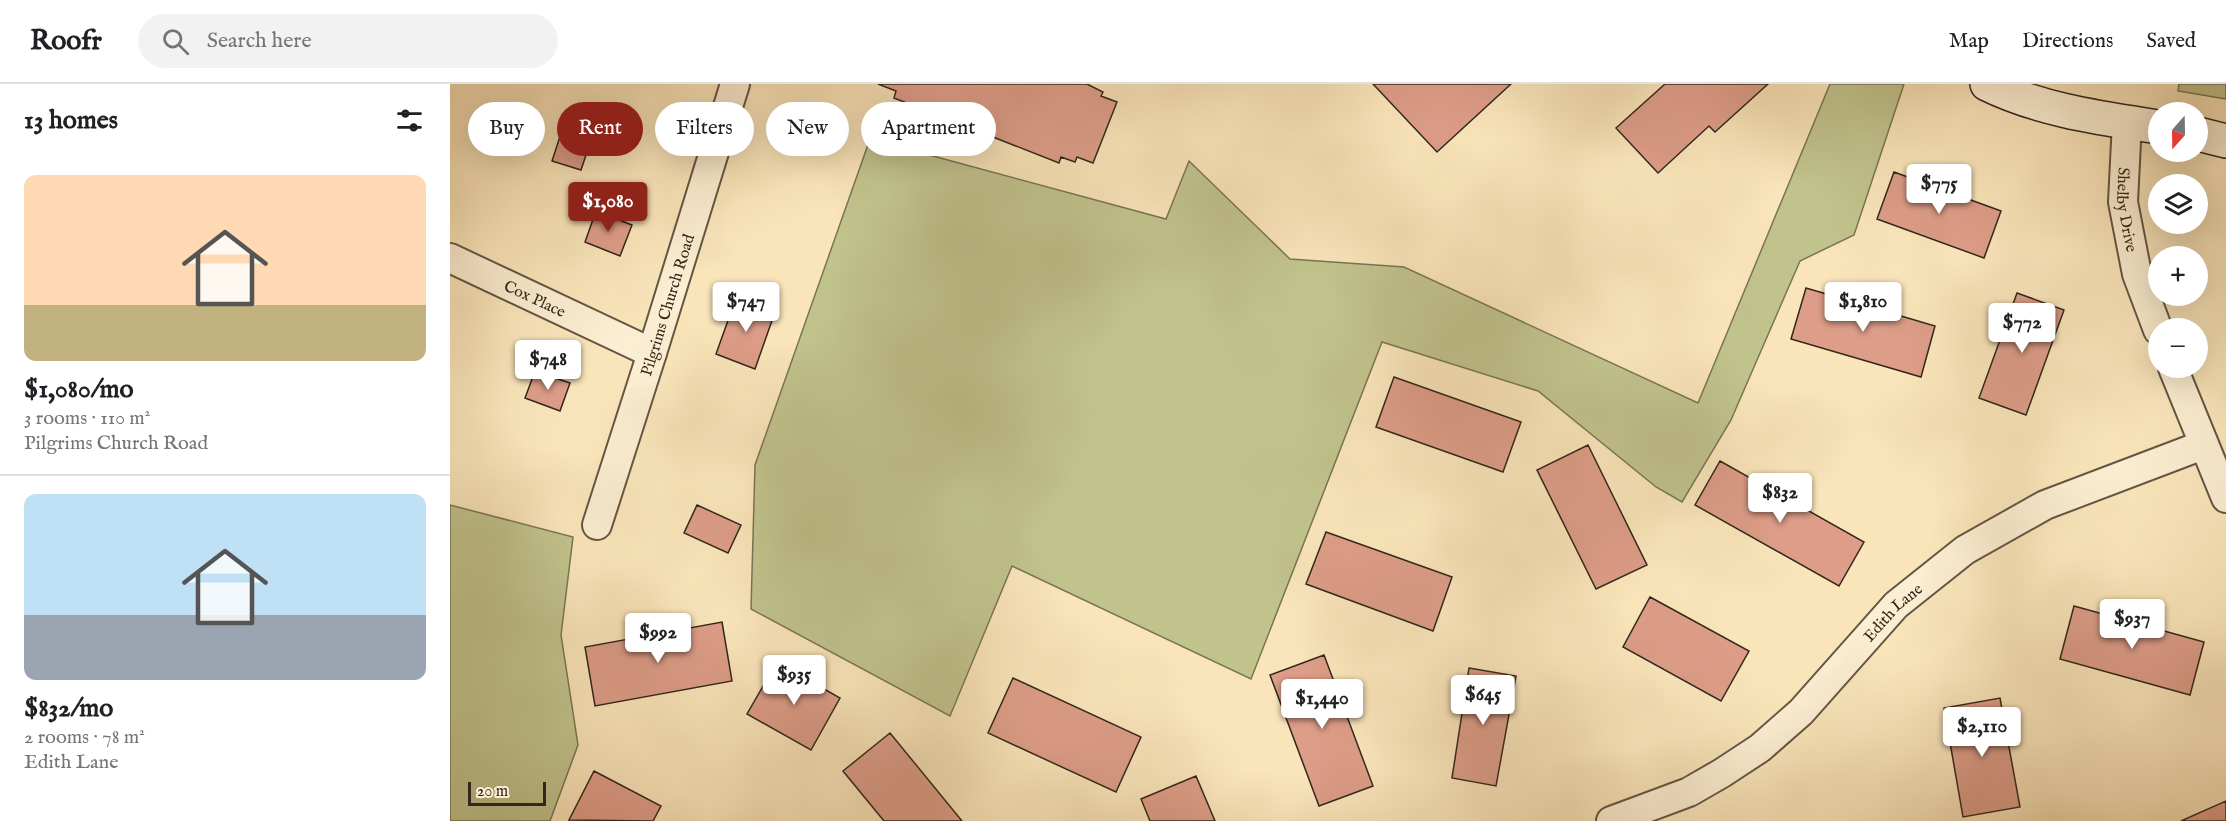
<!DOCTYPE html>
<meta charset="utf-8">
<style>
body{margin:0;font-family:"IM FELL English",serif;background:#f2f2f2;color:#202124;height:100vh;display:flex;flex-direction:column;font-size:22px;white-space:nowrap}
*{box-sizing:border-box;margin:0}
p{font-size:20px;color:#757577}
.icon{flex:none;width:33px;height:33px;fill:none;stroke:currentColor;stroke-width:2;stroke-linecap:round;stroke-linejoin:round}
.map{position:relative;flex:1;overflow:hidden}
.drawer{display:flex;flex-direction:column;background:#fff;width:450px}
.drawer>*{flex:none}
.banner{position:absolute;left:18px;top:18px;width:570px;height:54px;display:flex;gap:12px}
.needle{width:39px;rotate:200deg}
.buttons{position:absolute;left:1698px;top:18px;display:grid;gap:12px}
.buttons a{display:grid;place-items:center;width:60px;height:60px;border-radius:50%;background:#fff;box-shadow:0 6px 24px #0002;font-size:30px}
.scale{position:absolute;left:18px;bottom:15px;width:78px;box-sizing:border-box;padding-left:6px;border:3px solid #31271d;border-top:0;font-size:16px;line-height:21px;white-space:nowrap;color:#31271d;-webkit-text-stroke:4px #fceed2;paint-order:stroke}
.price{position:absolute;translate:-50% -51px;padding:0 14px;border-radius:6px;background:#fff;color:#222;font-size:20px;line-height:39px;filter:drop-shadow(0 2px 3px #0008)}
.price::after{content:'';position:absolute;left:50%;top:36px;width:18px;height:14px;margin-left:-9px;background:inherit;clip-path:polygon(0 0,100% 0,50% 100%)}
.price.current{background:#8f2418;color:#fff}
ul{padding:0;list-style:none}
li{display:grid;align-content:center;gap:12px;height:318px;padding:0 24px}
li+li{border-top:2px solid #e0e0e0}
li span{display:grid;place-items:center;height:186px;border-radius:12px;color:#555}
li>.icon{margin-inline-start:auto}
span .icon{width:108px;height:108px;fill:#fffc;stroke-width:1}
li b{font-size:26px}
h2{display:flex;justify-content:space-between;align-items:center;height:72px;padding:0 24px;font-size:26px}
.chip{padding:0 21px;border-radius:27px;background:#fff;box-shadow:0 6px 24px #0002;font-size:21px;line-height:54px}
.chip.current{background:#8f2418;color:#fff}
header{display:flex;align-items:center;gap:36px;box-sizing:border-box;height:84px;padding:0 30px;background:#fff;border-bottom:2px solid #e0e0e0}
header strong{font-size:28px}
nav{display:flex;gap:33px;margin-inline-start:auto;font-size:21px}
.search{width:420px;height:54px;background:#f2f2f2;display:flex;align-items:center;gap:15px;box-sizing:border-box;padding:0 21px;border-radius:33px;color:#757577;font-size:22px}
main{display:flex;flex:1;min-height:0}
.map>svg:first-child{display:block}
.green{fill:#c1c38d;stroke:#797555;stroke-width:1.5}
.building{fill:#dd9d88;stroke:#31271d;stroke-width:1.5}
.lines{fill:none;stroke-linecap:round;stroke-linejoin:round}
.street-casing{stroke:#635644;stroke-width:32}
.secondary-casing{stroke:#31271d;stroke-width:36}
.street{stroke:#fceed2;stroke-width:28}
.secondary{stroke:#fceed2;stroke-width:33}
.labels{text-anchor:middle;stroke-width:4.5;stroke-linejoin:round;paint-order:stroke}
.street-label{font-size:16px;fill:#31271d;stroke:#fceed2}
</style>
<header>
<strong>Roofr</strong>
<div class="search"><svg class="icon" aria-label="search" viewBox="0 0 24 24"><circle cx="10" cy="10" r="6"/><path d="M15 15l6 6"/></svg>Search here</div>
<nav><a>Map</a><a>Directions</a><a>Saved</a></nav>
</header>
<main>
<section class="drawer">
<h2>13 homes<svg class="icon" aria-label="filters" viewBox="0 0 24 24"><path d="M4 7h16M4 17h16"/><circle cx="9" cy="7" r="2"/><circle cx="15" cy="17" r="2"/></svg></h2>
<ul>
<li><span style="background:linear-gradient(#ffd9b3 70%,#c2b280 0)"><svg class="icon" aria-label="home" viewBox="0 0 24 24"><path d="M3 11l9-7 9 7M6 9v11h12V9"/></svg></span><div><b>$1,080/mo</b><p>3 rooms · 110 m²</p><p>Pilgrims Church Road</p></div></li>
<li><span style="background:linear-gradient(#bfe0f5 65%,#9aa5b1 0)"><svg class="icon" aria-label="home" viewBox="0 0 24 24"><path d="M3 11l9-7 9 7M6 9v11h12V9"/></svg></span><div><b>$832/mo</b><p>2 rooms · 78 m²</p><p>Edith Lane</p></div></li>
</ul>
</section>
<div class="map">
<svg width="1776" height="737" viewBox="0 0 1776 737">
<rect width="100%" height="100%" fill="#fae5ba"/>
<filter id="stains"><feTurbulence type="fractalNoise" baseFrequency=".00333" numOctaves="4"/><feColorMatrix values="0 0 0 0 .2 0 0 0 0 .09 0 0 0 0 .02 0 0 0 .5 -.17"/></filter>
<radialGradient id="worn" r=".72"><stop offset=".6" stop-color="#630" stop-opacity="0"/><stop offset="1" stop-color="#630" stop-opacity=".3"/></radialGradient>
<!-- green -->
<path class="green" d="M1380,0H1454L1404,151L1350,177L1281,336L1232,418L1206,403L1088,307L932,258L801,595L562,482L500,632L301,525L305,381L420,55L716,135L739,77L840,175L954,183L1248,319Z
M1729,0H1776V15L1728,7Z
M0,421L123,453L111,551L128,661L100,737H0Z"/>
<!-- building -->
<path class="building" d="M428,0H637L653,8L651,12L667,18L643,79L627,73L625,78L611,73L609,79L444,14L446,7Z
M923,0H1061L987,68Z
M1215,0H1318L1265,48L1259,42L1208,89L1166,44Z
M119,25L148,35L131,86L102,77Z
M1444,88L1551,127L1534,174L1427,135Z
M146,127L182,141L170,172L135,158Z
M1356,204L1485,242L1471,293L1341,255Z
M1567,209L1614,226L1576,331L1529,314Z
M286,214L325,228L305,285L266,270Z
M85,287L120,299L110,327L75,314Z
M944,293L1071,338L1053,388L926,343Z
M1138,361L1197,481L1146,505L1087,386Z
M1270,377L1414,458L1389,502L1245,421Z
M247,421L291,441L278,469L234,449Z
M876,448L1002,493L983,547L856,500Z
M1200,513L1299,567L1271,617L1173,563Z
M1624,522L1754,558L1740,611L1610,575Z
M272,538L282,597L145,622L135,563Z
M874,571L923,702L869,722L820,591Z
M327,578L390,614L361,666L297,630Z
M1019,584L1066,592L1046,702L1002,694Z
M563,594L691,653L666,708L538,649Z
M1550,614L1570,723L1513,733L1494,624Z
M440,649L512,737H434L393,687Z
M144,687L211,722L203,737L119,736Z
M746,692L765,737H700L691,715Z
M1776,717V737H1731Z"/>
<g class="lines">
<!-- street casing -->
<g class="street-casing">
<g id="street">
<path id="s1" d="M1677,38L1673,118L1687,190L1708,246"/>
<path id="s2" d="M0,174L202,269"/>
<path d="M1723,284L1776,414"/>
<path id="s3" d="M147,441L202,269L285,0"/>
<path id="s4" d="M1161,737L1239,708L1272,689L1310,664L1351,628L1446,521L1515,466L1595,421L1753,361"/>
</g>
</g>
<!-- secondary casing -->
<g class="secondary-casing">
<path id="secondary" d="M1537,0C1590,26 1650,34 1708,43
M1748,50L1776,57"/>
</g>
<!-- street -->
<use href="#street" class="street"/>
<!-- secondary -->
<use href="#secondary" class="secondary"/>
</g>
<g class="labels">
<!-- street labels -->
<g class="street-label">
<text dy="6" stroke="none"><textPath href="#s1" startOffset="88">Shelby Drive</textPath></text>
<text dy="6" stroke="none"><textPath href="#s2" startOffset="94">Cox Place</textPath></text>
<text dy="6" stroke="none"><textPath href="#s3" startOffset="231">Pilgrims Church Road</textPath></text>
<text dy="6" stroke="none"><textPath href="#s4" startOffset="357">Edith Lane</textPath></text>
</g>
</g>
<rect width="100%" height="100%" filter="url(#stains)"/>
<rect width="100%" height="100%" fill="url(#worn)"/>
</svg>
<div class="buttons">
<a><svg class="needle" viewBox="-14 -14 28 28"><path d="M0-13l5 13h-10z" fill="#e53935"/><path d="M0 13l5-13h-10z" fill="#757577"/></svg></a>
<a><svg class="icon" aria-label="layers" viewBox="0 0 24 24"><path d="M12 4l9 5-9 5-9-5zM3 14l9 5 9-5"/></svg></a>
<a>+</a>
<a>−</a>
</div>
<div class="scale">20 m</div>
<b class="price" style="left:1489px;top:131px">$775</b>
<b class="price current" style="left:158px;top:149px">$1,080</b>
<b class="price" style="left:296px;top:249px">$747</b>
<b class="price" style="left:1413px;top:249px">$1,810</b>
<b class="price" style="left:1572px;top:270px">$772</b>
<b class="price" style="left:98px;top:307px">$748</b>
<b class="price" style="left:1330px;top:440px">$832</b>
<b class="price" style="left:1682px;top:566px">$937</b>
<b class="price" style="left:208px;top:580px">$992</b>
<b class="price" style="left:344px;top:622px">$935</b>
<b class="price" style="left:1033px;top:642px">$645</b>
<b class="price" style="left:872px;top:646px">$1,440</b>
<b class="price" style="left:1532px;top:674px">$2,110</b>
<div class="banner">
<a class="chip">Buy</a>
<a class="chip current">Rent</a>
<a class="chip">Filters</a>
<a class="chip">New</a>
<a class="chip">Apartment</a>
</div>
</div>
</main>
